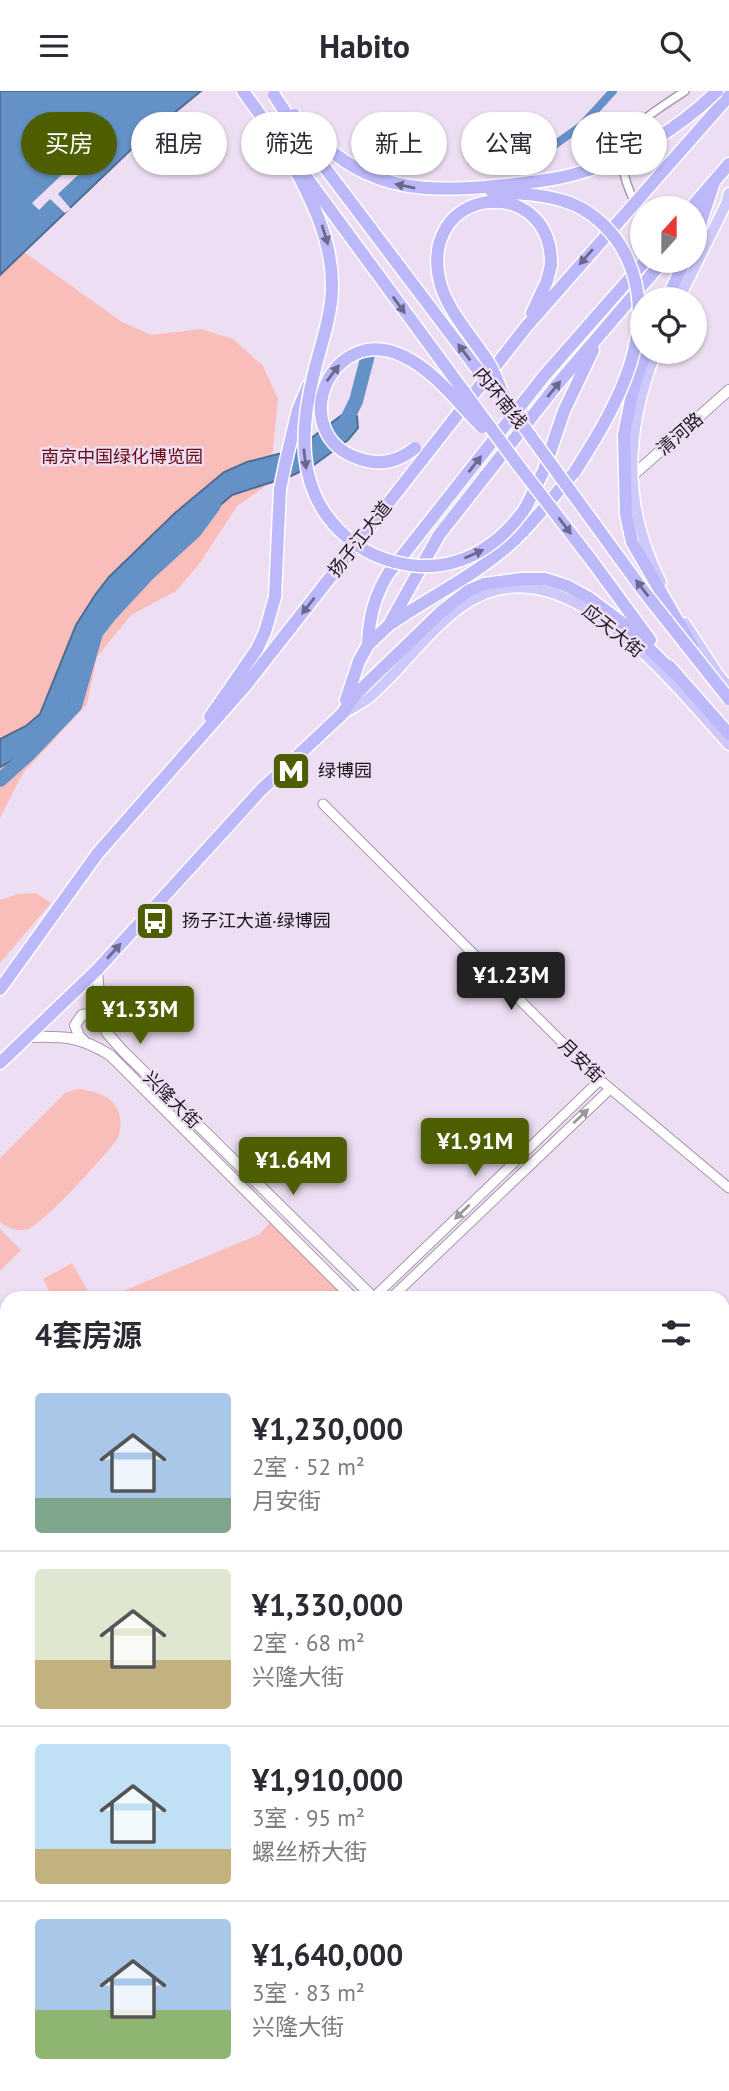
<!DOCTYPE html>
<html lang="zh">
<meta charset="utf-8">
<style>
body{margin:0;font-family:"PT Sans","Noto Sans SC",sans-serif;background:#f2f2f3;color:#2b2b33;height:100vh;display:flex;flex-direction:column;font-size:26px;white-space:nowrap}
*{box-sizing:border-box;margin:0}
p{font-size:23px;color:#7c7c81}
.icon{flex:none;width:38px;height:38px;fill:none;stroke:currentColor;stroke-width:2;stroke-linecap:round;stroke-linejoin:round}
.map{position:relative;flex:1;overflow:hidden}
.side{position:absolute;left:0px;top:1200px;width:730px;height:800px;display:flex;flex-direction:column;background:#fff;border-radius:21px 21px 0 0;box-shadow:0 2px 5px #0004}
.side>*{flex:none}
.top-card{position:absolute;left:21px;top:21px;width:688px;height:63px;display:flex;gap:14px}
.needle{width:46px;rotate:21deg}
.fabs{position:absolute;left:630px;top:105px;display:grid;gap:14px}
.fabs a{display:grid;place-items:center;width:77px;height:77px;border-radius:50%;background:#fff;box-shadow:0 2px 5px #0004;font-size:35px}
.price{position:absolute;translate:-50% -60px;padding:0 16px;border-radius:7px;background:#4d5e00;color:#fff;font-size:23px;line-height:46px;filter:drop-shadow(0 2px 4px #0008)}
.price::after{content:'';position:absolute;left:50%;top:42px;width:21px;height:16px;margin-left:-10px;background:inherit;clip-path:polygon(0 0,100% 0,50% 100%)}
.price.active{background:#222;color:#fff}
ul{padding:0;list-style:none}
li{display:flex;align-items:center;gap:21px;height:175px;padding:0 35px}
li+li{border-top:2px solid #e1e1e2}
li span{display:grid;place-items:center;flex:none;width:196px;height:140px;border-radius:7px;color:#555}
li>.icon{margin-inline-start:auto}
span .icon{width:84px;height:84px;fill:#fffc;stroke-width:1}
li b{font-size:30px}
h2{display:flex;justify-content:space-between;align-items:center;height:84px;padding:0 35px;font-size:30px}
.tag{padding:0 24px;border-radius:32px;background:#fff;box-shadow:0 2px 5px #0004;font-size:24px;line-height:63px}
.tag.active{background:#4d5e00;color:#fff}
header{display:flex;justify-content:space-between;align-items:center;height:91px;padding:0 35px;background:#fff;font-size:32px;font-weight:600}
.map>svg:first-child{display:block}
.green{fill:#fabeba}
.water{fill:#6491c6;stroke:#4f6d94;stroke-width:2}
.pier{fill:#eedef3}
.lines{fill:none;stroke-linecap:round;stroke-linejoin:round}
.canal{stroke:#6491c6;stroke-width:8}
.river{stroke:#6491c6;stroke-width:14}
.minor-casing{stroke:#a798ab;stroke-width:10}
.tertiary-casing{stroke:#a798ab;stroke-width:11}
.secondary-casing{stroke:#a798ab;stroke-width:12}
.primary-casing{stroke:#fff;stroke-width:13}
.trunk-casing{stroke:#fff;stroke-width:15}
.minor{stroke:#fff;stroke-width:7}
.tertiary{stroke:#fff;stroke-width:9}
.secondary{stroke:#fff;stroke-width:10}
.primary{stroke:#cdcafb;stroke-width:10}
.trunk{stroke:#bcb8fa;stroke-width:12}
.trunk-bridge-casing{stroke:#fff;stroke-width:15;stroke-linecap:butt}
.trunk-bridge{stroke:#bcb8fa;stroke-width:12}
.oneway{fill:#6c688c}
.oneway2{fill:#99979a}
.labels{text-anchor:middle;stroke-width:5;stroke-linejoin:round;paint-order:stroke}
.street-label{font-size:18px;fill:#1d181f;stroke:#eedef3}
.park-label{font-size:18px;fill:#690d15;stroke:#eedef3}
.poi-label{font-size:18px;fill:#1d181f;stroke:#eedef3;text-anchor:start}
</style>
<header><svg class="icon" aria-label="menu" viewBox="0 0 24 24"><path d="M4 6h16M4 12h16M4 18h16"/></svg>Habito<svg class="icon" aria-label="search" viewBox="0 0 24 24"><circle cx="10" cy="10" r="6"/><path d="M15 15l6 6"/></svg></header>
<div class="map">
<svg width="729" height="2000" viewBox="0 0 729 2000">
<rect width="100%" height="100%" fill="#eedef3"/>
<!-- green -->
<path class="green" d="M24,161L122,231L151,244L201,238L233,248L263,275L278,308L272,368L263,397L237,415L200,472L176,500L131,524L97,566L87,613L23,682L0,727V184Z
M36,802L51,812L0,872V809L18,803Z
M78,998C108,1001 128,1015 118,1047C108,1062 44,1132 30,1137C19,1142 9,1137 0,1131V1067L65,1002Z
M274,1127L354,1208H104L260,1143Z
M0,1138L21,1159L0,1180Z
M72,1172L92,1207H53L43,1188Z
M0,1919L7,1924V1993H93L101,2000H0Z"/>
<!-- water -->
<path class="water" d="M0,0H201L140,50L0,184Z
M351,321L357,325L358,337L348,349L314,374L291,385L232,404L189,441L124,503L96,545L63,628L56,640L36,657L0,676V648L26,635L40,623L76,534L95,504L109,486L175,422L224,381L247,371L286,361L306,351L342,324Z"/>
<!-- pier -->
<path class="pier" d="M108,40L115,49L58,103L71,118L65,122L50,108L39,119L32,112Z"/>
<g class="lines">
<!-- canal -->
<path class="canal" d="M471,70L505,68L553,55L581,35L613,0"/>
<!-- river -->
<path class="river" d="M342,338L356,310L368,264
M0,689L29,663L75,615L96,542L110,524L148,483L195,440L214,414"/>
<!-- minor casing -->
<g class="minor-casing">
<path id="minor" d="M635,112C603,47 636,33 685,0
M655,1993L662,2000
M618,2000L624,1993"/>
</g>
<!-- tertiary casing -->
<g class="tertiary-casing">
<path id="tertiary" d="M323,713L600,989L729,1097
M372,1208L600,989
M390,1208L610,998
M723,1250L729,1243
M723,1262L729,1255
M0,1591L7,1584
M0,1604L7,1597
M723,1839L729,1832
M723,1856L729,1849
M681,1993L688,2000
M574,2000L580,1993
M590,2000L596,1993"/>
</g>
<!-- secondary casing -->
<g class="secondary-casing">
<path id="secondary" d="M631,386L729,299
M97,879L100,917L107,942L123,960L375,1208
M29,946C64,945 79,945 110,964L354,1208
M84,950L79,945L75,934L82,924C92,921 98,926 104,935
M723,1538L729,1544
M723,1567L729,1574"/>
</g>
<!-- primary casing -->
<g class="primary-casing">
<path id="primary" d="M679,208L726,113L729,102
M656,261C625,340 622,414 661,491
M685,532L718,583L729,596
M343,623C352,617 362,612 370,606C402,578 427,541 461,516C559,443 670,590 729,654
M0,1866L7,1871
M0,1896L7,1901
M125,1993L133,2000
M158,1993L167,2000"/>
</g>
<!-- trunk casing -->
<g class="trunk-casing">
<path id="trunk" d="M243,0L286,60
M691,117L729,73
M695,148L714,91
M667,208L685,170
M532,222L547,190L551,174
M646,261L633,299L624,344L626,423L632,451L692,555
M526,416L544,379L564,320L593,259
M592,470L650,549
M392,532C431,505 474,485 509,454C532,434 551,408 571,385
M368,554C369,527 374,506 388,483L544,285L645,170
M669,575L729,643
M346,609L359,570L368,554L389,534L439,444L556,295L663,170
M210,626L257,558L265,541L275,506L280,398L285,374L298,319L308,295
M0,898L98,762L246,594L526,236L729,5
M0,972L97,879L261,699L341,624L357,602L442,520L468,500L484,493L521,488H545L567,495L589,507L625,534L672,580"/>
</g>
<!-- minor -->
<use href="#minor" class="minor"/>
<!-- tertiary -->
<use href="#tertiary" class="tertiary"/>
<!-- secondary -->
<use href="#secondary" class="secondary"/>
<!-- primary -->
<use href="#primary" class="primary"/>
<!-- trunk -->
<use href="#trunk" class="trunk"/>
<!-- trunk-bridge casing -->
<g class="trunk-bridge-casing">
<path id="trunk-bridge" d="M274,4L301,45L474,274L508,314L642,498L729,608
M294,24C315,46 336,68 364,81C403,100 443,99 485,96C514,93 546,91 575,83C626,70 680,37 717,0
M286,60C308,103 332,144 332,194C332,225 321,252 314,282C300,337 296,397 340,440C362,462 390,473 420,475C465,477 502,452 526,416
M304,83L515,370L592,470
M492,101C517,102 543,103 567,111C588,118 608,135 620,154C667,231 617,315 574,382
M502,301C498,291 494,281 489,272C473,247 450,223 441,195C413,95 552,79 551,174
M415,357C399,370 380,375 360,368C284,344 330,230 403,265C435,280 458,312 482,336"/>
</g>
<!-- trunk-bridge -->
<use href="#trunk-bridge" class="trunk-bridge"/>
</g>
<!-- one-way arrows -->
<defs><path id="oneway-solid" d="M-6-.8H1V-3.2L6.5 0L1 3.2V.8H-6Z" transform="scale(1.75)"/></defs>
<g class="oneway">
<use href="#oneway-solid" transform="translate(405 95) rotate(-168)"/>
<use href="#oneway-solid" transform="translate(325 144) rotate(73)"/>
<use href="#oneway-solid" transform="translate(586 166) rotate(131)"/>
<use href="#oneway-solid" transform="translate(399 214) rotate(54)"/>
<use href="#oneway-solid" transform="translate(464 261) rotate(-127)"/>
<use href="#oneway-solid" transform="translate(333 282) rotate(-53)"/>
<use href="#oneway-solid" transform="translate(554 298) rotate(-51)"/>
<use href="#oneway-solid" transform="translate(305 368) rotate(83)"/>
<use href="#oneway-solid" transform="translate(475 373) rotate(-52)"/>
<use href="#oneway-solid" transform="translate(565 435) rotate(53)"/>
<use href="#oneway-solid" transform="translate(474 463) rotate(-24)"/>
<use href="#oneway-solid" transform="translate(642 497) rotate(-127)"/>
<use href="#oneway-solid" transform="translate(308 515) rotate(128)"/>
<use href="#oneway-solid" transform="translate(114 860) rotate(-48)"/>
</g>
<g class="oneway2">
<use href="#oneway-solid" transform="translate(581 1025) rotate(-43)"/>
<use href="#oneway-solid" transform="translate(462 1121) rotate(136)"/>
</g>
<!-- icons -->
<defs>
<g id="metro-square" transform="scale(2.0125)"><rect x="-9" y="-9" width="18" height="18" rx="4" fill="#4d5e00" stroke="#eedef3"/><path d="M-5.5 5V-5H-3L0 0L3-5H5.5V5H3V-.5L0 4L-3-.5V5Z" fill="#fff"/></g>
<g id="bus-square" transform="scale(2.0125)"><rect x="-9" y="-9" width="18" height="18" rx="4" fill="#4d5e00" stroke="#eedef3"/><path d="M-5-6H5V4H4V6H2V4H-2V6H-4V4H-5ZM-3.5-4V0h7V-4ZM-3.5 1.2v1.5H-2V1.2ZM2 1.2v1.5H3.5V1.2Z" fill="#fff"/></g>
</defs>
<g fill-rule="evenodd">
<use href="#metro-square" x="291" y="680"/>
<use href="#bus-square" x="155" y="830"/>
</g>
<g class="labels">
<!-- street labels -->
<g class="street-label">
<text transform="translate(500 307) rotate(51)" y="6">内环南线</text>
<text transform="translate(680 343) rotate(-41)" y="6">清河路</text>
<text transform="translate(360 448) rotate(-52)" y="6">扬子江大道</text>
<text transform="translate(613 540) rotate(39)" y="6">应天大街</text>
<text transform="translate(581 970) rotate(44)" y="6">月安街</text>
<text transform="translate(172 1009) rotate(45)" y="6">兴隆大街</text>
</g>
<!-- park labels -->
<g class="park-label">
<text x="122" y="372">南京中国绿化博览园</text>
</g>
<!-- poi labels -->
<g class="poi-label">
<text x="318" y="686">绿博园</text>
<text x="182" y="836">扬子江大道·绿博园</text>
</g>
</g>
</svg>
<div class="fabs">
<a><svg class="needle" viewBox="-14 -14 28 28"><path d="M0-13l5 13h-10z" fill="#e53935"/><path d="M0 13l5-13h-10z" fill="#7c7c81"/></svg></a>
<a><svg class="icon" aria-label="locate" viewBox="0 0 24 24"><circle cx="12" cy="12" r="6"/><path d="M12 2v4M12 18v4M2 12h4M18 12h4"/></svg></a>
</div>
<b class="price active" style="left:511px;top:921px">¥1.23M</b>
<b class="price" style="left:140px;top:955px">¥1.33M</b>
<b class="price" style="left:475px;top:1087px">¥1.91M</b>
<b class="price" style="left:293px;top:1106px">¥1.64M</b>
<div class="top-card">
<a class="tag active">买房</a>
<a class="tag">租房</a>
<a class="tag">筛选</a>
<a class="tag">新上</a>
<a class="tag">公寓</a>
<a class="tag">住宅</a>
</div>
<section class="side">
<h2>4套房源<svg class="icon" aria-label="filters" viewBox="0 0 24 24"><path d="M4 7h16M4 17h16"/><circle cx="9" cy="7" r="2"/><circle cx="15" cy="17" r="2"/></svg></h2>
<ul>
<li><span style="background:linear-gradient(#a9c7e8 75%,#7fa58c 0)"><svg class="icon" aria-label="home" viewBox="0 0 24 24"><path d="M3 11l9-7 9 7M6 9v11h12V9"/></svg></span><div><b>¥1,230,000</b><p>2室 · 52 m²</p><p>月安街</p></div></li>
<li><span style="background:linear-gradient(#dfe7d0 65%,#c2b280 0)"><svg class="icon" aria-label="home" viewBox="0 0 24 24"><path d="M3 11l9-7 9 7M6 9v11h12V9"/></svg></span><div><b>¥1,330,000</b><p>2室 · 68 m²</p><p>兴隆大街</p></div></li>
<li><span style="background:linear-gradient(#bfe0f5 75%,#c2b280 0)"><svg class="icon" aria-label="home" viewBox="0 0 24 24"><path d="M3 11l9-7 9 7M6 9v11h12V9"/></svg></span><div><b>¥1,910,000</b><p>3室 · 95 m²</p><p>螺丝桥大街</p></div></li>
<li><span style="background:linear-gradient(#a9c7e8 65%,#8fb573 0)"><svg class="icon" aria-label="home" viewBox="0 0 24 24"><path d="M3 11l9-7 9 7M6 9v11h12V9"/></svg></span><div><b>¥1,640,000</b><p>3室 · 83 m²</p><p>兴隆大街</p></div></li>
</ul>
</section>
</div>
